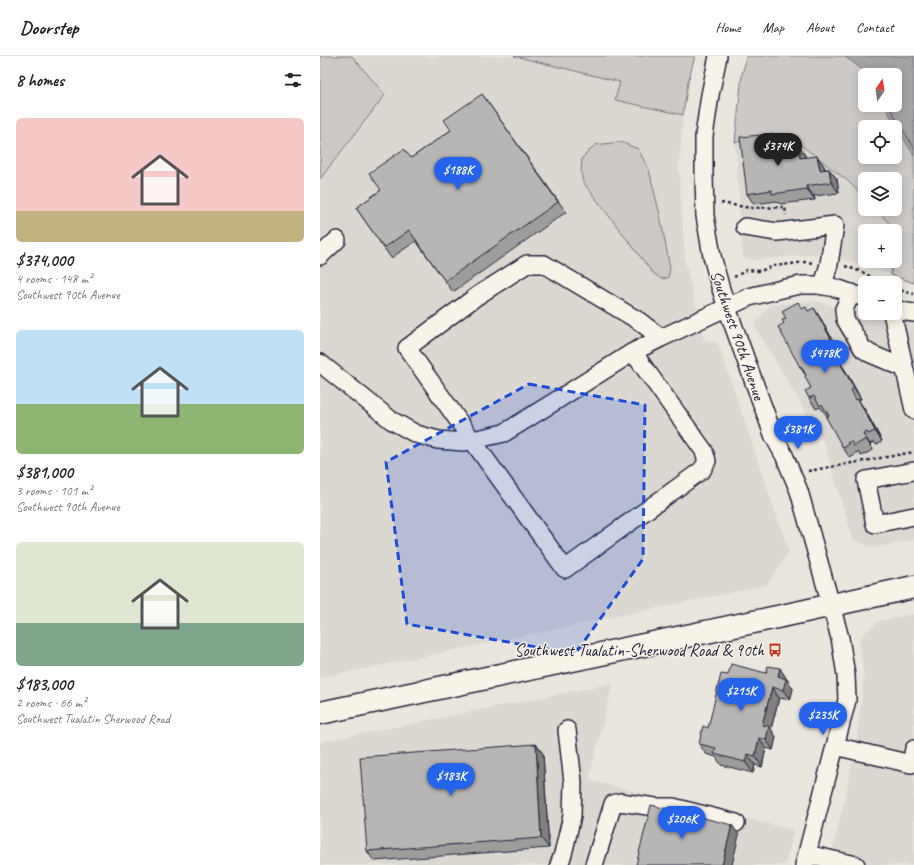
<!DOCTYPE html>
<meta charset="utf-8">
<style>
body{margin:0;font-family:Caveat,sans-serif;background:#f6f6f6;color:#222;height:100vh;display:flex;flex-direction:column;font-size:15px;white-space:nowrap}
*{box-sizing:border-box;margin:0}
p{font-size:13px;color:#767676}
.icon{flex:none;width:22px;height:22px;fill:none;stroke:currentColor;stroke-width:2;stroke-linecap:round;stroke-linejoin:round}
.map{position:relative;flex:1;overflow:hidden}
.panel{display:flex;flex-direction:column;background:#fff;width:320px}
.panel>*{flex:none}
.needle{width:26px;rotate:13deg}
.fabs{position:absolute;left:538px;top:12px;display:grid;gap:8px}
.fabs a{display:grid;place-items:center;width:44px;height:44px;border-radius:6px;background:#fff;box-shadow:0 2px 10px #0003;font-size:20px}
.price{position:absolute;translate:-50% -34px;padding:0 9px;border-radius:14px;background:#2563eb;color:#fff;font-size:13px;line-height:26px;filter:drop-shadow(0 1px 2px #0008)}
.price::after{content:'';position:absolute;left:50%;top:24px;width:12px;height:9px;margin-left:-6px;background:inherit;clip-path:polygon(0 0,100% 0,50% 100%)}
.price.active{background:#222;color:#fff}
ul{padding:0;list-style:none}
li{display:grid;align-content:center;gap:8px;height:212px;padding:0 16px}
li span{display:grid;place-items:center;height:124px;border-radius:6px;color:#555}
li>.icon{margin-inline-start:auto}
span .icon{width:72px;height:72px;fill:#fffc;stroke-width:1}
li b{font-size:17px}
h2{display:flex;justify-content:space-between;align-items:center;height:48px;padding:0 16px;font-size:17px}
header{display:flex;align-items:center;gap:24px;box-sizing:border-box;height:56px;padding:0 20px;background:#fff;border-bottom:1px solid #e0e0e0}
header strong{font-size:19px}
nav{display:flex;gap:22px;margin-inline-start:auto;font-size:14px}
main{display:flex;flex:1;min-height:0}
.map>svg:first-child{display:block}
.built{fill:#dbd8d2}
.green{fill:#cdc9c6;stroke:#787680;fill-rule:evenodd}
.water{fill:#a6a3a6;stroke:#716f7b}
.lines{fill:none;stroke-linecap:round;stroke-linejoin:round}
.shore{stroke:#575666;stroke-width:1}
.minor-casing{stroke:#22223b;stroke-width:20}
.highway-casing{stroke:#22223b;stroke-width:25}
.path{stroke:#22223b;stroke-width:2.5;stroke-dasharray:3 3;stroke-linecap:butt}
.minor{stroke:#f7f3e8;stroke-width:17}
.highway{stroke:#f7f3e8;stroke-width:22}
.wall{fill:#9e9d9c;stroke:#22223b}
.shaded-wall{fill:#817f7f;stroke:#22223b}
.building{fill:#b8b6b5;stroke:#22223b}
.marked{fill:#1d4ed8;fill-opacity:0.2;stroke:#1d4ed8;stroke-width:3;stroke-dasharray:8 5;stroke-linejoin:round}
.labels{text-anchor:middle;stroke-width:3;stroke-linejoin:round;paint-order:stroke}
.street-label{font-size:17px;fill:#22223b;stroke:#f7f3e8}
.poi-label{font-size:17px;fill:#22223b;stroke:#f7f3e8;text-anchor:end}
</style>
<header>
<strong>Doorstep</strong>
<nav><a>Home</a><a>Map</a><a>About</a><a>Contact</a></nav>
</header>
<main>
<section class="panel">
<h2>8 homes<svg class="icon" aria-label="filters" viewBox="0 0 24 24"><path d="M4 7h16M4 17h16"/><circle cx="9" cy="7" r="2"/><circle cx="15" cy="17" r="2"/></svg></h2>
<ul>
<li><span style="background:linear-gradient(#f6c9c9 75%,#c2b280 0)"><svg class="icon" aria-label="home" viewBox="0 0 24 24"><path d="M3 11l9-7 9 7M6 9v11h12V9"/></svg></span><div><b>$374,000</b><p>4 rooms · 148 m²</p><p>Southwest 90th Avenue</p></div></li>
<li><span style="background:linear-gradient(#bfe0f5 60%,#8fb573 0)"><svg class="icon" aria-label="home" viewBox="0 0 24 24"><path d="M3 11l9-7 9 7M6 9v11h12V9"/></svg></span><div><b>$381,000</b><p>3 rooms · 101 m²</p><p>Southwest 90th Avenue</p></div></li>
<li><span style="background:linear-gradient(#dfe7d0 65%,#7fa58c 0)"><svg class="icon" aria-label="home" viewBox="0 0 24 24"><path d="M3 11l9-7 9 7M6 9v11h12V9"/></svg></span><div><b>$183,000</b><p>2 rooms · 66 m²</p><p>Southwest Tualatin Sherwood Road</p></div></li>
</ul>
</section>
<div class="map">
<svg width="594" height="809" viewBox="0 0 594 809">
<rect width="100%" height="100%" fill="#eae6de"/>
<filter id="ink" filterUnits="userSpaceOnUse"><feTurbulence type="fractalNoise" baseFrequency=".025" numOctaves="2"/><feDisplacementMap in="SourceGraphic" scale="8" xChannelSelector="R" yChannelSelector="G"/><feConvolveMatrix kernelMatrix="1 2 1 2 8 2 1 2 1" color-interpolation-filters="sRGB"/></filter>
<g filter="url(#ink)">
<!-- built -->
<path class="built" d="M32,0H194L301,26L296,44L363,59L359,111L365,205L384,284L398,287L469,496L447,529L0,622V123L65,39Z
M473,83L528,125L545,143V153H555L575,173V175H545V205H572L571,219L535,207L500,198L435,204L423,202L415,86Z
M493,245L545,257L594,263V484L553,492L533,484L504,387L434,269L450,249Z
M594,558V809H509L528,728L537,679L544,622L542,606L539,585L545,576L559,565Z
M293,627L269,724L474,774L465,809H0V686Z"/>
<!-- green -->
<path class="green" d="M0,0H32L65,39L0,123Z
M194,0H375L368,26L363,59L295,44L300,26Z
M427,0H594V227L571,219L572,205H575V173L555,153H575V123H545V143L528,125L473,83L415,86L422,18ZM545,19H575V49H545ZM545,71H575V101H545Z
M301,86L318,93L329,114L340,159L350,212L348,222L341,223L332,216L263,126L261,117L262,102L275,89Z"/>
<!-- water -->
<path class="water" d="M524,0H594V100L564,49H575V19H546L543,14Z"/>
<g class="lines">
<!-- shore -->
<path class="shore" d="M568,49L594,92"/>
<!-- minor casing -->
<g class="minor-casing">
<path id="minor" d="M398,0L390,39L384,80V119L385,160L392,200L400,230L407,252L454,381L464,399L479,435L511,549L520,582L526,619L527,644L484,809
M425,171L457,176L515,169L509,208L503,230
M0,200L17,184
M532,237L524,253L525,263L543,293L551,298L584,312
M575,253L587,256L594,257
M572,257L594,354
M313,296L384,395L387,405L382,414L245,513L152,384L87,292L157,240L207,208H224L319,265L341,282
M0,307L71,364L96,378L118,384L144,386L184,377L234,346L313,296L341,282L429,241L466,232L481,229H498L516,232L545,242
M594,415L546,424L555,468L594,460
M515,690L591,708L594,693
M487,798L536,809
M239,809L243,798L252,760L253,726L247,674
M274,809L293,748L300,746L335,751H353L416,767"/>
</g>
<!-- highway casing -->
<g class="highway-casing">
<path id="highway" d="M0,657L476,557L594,531"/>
</g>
<!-- path -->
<path class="path" d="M401,147L431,152L465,151L466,159
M525,210L542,216L563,227
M414,221L427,214L440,215L454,210L471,208L485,206L494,207
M575,233L594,238
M488,415L594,396"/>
<!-- minor -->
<use href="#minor" class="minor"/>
<!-- highway -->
<use href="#highway" class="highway"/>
</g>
<!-- wall -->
<path class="wall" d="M162,38L246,156L133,236L96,185L71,202L36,152L61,134L91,102L131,74Z
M459,88V91L485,99L486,102L497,100L504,110L505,113H509L517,123L519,137L494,140L495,144L460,148L457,145L434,148L427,138Z
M482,253L489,255L501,263L523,302L519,305L525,314L541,343L538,344L545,354L562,385L556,389L554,386L550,388L553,394L541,400L538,396L534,398L535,399L530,402L523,392L507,360L500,351L496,353L489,342L491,332L486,320L480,311L464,267L466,263Z
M446,617L467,623L473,633L470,644L459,642L451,673L456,681L453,694L446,692L442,711L435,709L433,717L401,709L396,701L386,698L379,688L388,672L408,619Z
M216,688L223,698L229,792L54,805L47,795Z"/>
<!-- shaded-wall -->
<path class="shaded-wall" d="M452,78L459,88L461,102L453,91Z
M478,89L485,99L487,113L480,102Z
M497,100L504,110L507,124L500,114Z
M509,113L517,123L519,137L511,126Z
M486,130L494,140L495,144L487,133Z
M494,252L501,263L523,302L516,292Z
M518,303L525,314L541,343L534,332Z
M538,343L545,354L562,385L555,375Z
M543,378L550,388L553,394L546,383Z
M460,612L473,633L470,644L463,634L458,620Z
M452,631L459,642L451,673L456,681L453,694L446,684L442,669Z
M439,682L446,692L442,711L435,700Z
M216,688L223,698L229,792L221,782Z
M427,698L435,709L433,717L425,706Z
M412,769L419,779L412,809H402Z"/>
<!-- building -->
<path class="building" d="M162,38L238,146L125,225L89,174L64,192L36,152L61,134L49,117L84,93L91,102L131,74L124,64Z
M452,78L453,91L478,89L480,102L497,100L500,114L509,113L511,126L486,130L487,133L452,138V134L427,138L420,81Z
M478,246L482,253L486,251L488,255L494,252L516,292L509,295L515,305L518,303L534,332L531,334L536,344L538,343L555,375L548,378L547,376L543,378L546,383L534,390L531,385L527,387L528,389L523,392L506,361L509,360L502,348L500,350L494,340L489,342L485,335L491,332L485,321L486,319L481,310L480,311L458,271L464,267L462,264L466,263L462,255Z
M411,608L446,617L448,610L460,612L458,620L466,623L463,634L452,631L442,669L449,670L446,684L439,682L435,700L427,698L425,706L394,698L396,692L379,688L383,670L388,672L401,618L408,619Z
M216,688L221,782L47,795L40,701Z
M331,749L412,769L402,809H316Z"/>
</g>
<!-- marked area -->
<path class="marked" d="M209,328L325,349L323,503L255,598L87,568L66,406Z"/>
<!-- icons -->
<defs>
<g id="bus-bare" transform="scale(1.08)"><path d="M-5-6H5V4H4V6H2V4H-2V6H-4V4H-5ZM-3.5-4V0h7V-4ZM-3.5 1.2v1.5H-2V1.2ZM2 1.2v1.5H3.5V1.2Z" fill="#c8321e" stroke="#f7f3e8" stroke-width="2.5" paint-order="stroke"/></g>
</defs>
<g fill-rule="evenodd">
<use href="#bus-bare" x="455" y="594"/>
</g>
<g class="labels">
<!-- street labels -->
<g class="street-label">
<text transform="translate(418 279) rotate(71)" y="6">Southwest 90th Avenue</text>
</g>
<!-- poi labels -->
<g class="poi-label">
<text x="444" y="600">Southwest Tualatin-Sherwood Road &amp; 90th</text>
</g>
</g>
</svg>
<div class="fabs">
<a><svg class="needle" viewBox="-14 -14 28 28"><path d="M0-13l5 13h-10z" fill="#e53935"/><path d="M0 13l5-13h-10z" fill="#767676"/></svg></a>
<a><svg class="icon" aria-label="locate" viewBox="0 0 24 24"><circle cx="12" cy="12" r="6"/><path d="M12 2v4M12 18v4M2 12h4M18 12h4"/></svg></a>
<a><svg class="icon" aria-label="layers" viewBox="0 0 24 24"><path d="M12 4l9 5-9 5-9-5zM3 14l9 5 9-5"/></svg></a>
<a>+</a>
<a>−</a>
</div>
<b class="price active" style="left:458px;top:111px">$374K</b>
<b class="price" style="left:138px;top:135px">$188K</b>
<b class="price" style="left:505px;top:318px">$478K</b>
<b class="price" style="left:478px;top:394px">$381K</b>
<b class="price" style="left:421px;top:656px">$215K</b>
<b class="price" style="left:503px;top:680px">$235K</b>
<b class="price" style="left:131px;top:741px">$183K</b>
<b class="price" style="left:362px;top:784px">$206K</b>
</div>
</main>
